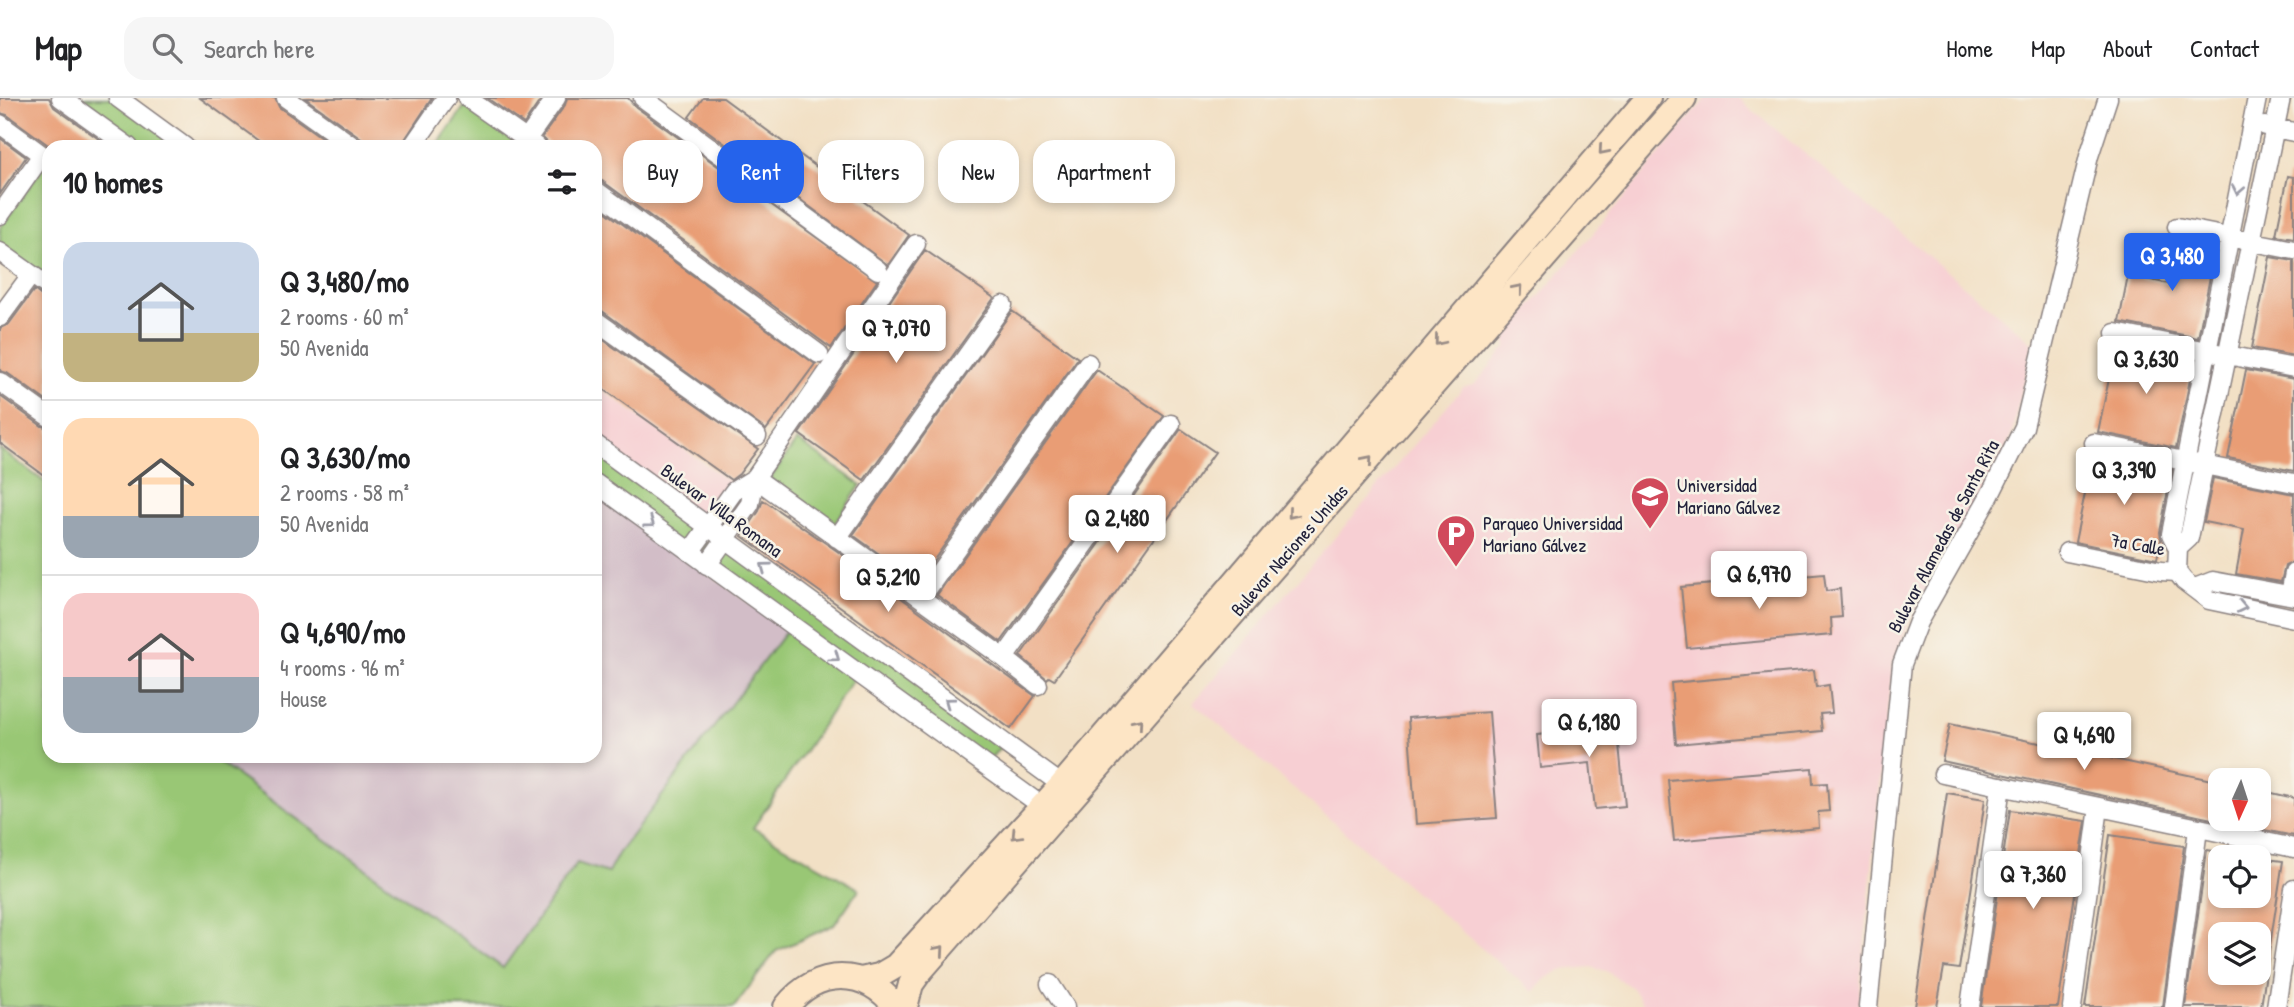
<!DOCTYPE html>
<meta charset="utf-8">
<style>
body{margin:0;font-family:"Patrick Hand",sans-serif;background:#f6f6f6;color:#202124;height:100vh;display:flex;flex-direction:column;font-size:26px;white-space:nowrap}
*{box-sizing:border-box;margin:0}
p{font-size:23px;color:#757577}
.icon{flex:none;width:38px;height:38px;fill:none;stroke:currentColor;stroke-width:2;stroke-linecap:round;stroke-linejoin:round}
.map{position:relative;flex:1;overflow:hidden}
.panel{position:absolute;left:42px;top:42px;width:560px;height:623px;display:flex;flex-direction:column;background:#fff;border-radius:21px;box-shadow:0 4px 10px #0003}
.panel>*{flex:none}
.guide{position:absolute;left:623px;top:42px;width:665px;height:63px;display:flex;gap:14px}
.needle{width:46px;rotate:183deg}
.controls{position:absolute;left:2208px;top:670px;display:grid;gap:14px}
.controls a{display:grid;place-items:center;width:63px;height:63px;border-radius:14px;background:#fff;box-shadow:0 4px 10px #0003;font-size:35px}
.price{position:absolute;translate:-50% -60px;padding:0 16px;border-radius:7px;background:#fff;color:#222;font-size:23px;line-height:46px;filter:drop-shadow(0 2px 4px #0008)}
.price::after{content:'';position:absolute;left:50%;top:42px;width:21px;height:16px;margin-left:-10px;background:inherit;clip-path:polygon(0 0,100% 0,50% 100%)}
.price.active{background:#2563eb;color:#fff}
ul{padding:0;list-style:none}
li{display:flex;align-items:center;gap:21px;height:175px;padding:0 21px}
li+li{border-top:2px solid #e0e0e0}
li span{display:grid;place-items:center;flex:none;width:196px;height:140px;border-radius:21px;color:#555}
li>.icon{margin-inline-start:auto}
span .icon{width:84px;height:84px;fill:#fffc;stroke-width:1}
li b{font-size:30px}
h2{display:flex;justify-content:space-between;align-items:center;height:84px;padding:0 21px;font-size:30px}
.tag{padding:0 24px;border-radius:21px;background:#fff;box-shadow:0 4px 10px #0003;font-size:24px;line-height:63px}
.tag.active{background:#2563eb;color:#fff}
header{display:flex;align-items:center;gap:42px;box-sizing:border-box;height:98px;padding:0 35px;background:#fff;border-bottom:2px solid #e0e0e0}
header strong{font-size:33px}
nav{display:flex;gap:38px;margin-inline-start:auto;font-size:24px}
.search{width:490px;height:63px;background:#f6f6f6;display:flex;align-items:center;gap:18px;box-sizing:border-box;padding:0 24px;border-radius:21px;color:#757577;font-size:26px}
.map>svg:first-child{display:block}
.built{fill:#f7cfd3}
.industrial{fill:#d2bdc7}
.green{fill:#99c775;stroke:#5e7458;stroke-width:2}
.building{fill:#e99d74}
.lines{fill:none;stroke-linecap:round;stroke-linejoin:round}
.minor-casing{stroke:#8a8180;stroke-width:21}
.secondary-casing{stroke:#8a8180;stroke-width:28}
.minor{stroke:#fff;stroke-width:18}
.secondary{stroke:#fde5c5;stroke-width:24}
.oneway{stroke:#9a8d87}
.oneway2{stroke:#9c9ca7}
.labels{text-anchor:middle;stroke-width:5;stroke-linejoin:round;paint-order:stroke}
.poi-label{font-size:19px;fill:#22223b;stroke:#f7f3e8;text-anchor:start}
.street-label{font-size:19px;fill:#22223b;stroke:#f7f3e8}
</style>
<header>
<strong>Map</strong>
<div class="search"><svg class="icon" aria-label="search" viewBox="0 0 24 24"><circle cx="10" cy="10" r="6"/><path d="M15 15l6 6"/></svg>Search here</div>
<nav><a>Home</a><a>Map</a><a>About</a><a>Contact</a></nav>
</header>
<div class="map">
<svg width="2294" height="909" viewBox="0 0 2294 909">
<rect width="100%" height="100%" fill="#f7f3e8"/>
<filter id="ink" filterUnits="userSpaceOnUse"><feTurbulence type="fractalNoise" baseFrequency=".0143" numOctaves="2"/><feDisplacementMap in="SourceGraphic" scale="14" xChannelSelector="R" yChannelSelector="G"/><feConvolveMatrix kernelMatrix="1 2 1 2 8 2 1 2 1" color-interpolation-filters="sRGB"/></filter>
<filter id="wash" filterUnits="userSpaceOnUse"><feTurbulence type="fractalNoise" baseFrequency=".00686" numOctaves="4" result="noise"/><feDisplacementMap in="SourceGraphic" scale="28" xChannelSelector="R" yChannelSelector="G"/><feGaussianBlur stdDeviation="1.57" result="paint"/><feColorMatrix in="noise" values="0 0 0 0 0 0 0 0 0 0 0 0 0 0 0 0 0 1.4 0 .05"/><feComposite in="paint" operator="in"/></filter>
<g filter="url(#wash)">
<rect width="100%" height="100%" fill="#f2e0c5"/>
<!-- built -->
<path class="built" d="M1706,0H1738L2033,245L2011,339L1908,526L1892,566L1858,909H1645L1631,889L1606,873L1591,869L1561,872L1545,881L1533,894L1193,605L1463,290L1475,286L1506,249V237L1616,109Z
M595,287L734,387L706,426L595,346Z"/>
<!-- industrial -->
<path class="industrial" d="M595,394L787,532L618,756L608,775L577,766L503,870L210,658H595Z"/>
<!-- green -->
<path class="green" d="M61,0H118L185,49H129Z
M465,8L524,49H436Z
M46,65L49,67V184L0,149V130Z
M797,342L861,387L834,426L770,381Z
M595,346L1004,645L985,667L595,385Z
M0,351L49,387V658H210L503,870L577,765L608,775L618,756L787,532L854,580L753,730L859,791L834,827L776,853L734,909H0Z"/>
<g id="blocks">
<!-- building -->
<path class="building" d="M0,0H49L54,9L110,49H51L7,17L0,15Z
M200,0H275L279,9L335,49H267Z
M305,0H432L400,49H365L361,40Z
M487,0H542L524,26Z
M567,0H628L636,9L877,183L831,250L602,83L595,81V49H553L548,45L542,39L565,7Z
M703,0H723L909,137L888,167L689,19Z
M0,40L26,59L0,96Z
M2288,78L2294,79V140L2276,137Z
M595,106L815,266L766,332L602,213L595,211Z
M2178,141L2216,148L2198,240L2119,224L2128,177L2169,186Z
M925,152L994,200L864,382L799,336Z
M2270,159L2294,163V258L2252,250Z
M34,192L49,204V305L7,275L0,273V230L9,226Z
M1012,213L1078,260L918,484L853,437Z
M595,236L758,351L739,376L731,382L595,285Z
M2116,247L2194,262L2176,350L2098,334Z
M1097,272L1164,318L1001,544L937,497Z
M2246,272L2294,281V373L2228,360Z
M0,298L42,328L49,330V381L0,345Z
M1181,331L1215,354L1054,582L1049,579L1047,581L1020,558Z
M2093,356L2172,372L2160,434L2161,442L2157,461L2075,444Z
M2213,380L2294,396V464L2285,468L2281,484L2236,476L2244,432L2204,424Z
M763,402L840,455L1035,598L1011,631L742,438L759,413Z
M1824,476L1826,493L1840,491L1842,519L1831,520L1832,537L1687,550L1681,489Z
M1814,572L1816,589L1829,587L1832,615L1820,616L1822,633L1676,646L1671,585Z
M1489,614L1497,720L1416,726L1408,620Z
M1617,626L1625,708L1595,711L1590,665L1540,670L1537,637L1587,632V628Z
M1950,626L2221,684V723L1942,663Z
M1812,670L1813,686L1827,685L1829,713L1818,714L1819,730L1674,743L1668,682Z
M2259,692L2294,700V738L2259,731Z
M1947,695L1985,701L1982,722L1959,871L1944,869L1937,909H1915Z
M2010,712L2086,723L2058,909H1981Z
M2110,737L2184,748L2163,909H2085Z
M2207,752L2221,754V798H2259V760L2283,763L2267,867L2259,866V836H2221V875H2266L2261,909H2185Z"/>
</g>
</g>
<g filter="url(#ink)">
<use href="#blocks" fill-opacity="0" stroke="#8a8180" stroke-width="2"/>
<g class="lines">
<!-- minor casing -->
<g class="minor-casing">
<path id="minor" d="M61,0L129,49
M118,0L185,49
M286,0L354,49
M467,0L537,49
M643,0L878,172
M0,26L49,62
M2265,28L2294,34
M527,41L556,0
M412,49L446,0
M595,92L819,256
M0,117L42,57
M2177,129L2294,152
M0,154L49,189
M0,219L31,177
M595,222L757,338
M2115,235L2294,270
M0,284L49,319
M2094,345L2294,385
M595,346L1062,687
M755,380L1004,560L1038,587
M595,385L1042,708
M837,440L1003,207
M2178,450L2189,440L2281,0
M690,454L734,393L755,380L916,146
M2067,454L2161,473L2177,474L2184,483L2209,502L2294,520
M707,467L750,406L755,380
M2177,474L2178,450L2171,436L2257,0
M2195,490L2213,483L2294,498
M2290,497L2294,475
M921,500L1088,265
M1004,560L1171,326
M1943,676L2294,750
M1050,886L1065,909
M1868,909L1902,566L1918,524L1990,397L2024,329L2089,58L2108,0
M1970,909L2001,688
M2072,909L2099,709
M2174,909L2198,731
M2276,909L2294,791"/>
</g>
<!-- secondary casing -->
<g class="secondary-casing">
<path id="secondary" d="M861,882L879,878L896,868L1062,687L1648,0
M786,909C817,869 865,869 896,909
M905,909L911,886L921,872L1684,0"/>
</g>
<!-- minor -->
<use href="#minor" class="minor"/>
<!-- secondary -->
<use href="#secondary" class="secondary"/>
</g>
<!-- one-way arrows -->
<defs><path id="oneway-chevron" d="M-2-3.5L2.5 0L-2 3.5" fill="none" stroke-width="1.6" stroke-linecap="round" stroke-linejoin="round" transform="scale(1.75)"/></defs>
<g class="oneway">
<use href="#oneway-chevron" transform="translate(1603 52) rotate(131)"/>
<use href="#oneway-chevron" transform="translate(1518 191) rotate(-49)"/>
<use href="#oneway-chevron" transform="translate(1439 243) rotate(130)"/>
<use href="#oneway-chevron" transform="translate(1368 362) rotate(-49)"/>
<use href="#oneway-chevron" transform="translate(1292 416) rotate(130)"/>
<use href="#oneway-chevron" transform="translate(1138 625) rotate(-49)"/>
<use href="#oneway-chevron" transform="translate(1016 737) rotate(133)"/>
<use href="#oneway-chevron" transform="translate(940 852) rotate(-49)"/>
</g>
<g class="oneway2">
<use href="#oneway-chevron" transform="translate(2238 92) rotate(101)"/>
<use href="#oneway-chevron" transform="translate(650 425) rotate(36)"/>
<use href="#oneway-chevron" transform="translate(765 469) rotate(-144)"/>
<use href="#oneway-chevron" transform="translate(2242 509) rotate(12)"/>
<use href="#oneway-chevron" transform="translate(835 559) rotate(36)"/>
<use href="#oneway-chevron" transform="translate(949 604) rotate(-144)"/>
</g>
</g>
<!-- icons -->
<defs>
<g id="university-pin" transform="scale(2.0125)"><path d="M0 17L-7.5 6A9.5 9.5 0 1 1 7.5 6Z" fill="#d1495b" stroke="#f7f3e8"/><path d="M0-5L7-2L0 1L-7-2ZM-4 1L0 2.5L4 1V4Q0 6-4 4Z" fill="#fff"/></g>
<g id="parking-pin" transform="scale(2.0125)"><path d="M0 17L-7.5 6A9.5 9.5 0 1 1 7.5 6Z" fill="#d1495b" stroke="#f7f3e8"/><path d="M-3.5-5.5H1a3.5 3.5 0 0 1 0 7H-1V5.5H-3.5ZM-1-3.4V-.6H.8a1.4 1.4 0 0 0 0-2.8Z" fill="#fff"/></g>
</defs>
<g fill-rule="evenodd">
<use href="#university-pin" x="1650" y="398"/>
<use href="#parking-pin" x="1456" y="436"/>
</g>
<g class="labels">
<!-- poi labels -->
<g class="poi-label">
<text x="1677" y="394">Universidad<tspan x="1677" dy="22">Mariano Gálvez</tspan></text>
<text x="1483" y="432">Parqueo Universidad<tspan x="1483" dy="22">Mariano Gálvez</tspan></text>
</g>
<!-- street labels -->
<g class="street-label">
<text transform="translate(722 412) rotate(36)" y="7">Bulevar Villa Romana</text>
<text transform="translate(1943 438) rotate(-62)" y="7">Bulevar Alamedas de Santa Rita</text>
<text transform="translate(2138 446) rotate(10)" y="7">7a Calle</text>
<text transform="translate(1289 452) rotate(-49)" y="7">Bulevar Naciones Unidas</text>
</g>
</g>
</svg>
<div class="controls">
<a><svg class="needle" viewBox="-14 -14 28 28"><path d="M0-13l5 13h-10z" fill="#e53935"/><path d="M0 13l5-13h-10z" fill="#757577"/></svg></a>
<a><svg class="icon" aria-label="locate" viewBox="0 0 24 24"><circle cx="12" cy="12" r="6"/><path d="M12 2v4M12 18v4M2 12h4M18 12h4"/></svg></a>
<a><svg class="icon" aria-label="layers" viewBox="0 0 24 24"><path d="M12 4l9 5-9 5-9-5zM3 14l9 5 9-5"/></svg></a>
</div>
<b class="price active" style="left:2172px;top:195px">Q 3,480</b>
<b class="price" style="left:896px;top:267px">Q 7,070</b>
<b class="price" style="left:2146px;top:298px">Q 3,630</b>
<b class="price" style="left:2124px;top:409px">Q 3,390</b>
<b class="price" style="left:1117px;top:457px">Q 2,480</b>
<b class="price" style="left:1759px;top:513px">Q 6,970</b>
<b class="price" style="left:888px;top:516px">Q 5,210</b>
<b class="price" style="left:1589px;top:661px">Q 6,180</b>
<b class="price" style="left:2084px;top:674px">Q 4,690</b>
<b class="price" style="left:2033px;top:813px">Q 7,360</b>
<div class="guide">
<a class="tag">Buy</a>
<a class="tag active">Rent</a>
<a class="tag">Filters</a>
<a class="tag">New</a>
<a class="tag">Apartment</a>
</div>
<section class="panel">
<h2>10 homes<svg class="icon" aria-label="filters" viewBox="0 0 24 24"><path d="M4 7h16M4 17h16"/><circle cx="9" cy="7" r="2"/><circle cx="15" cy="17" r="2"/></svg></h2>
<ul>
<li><span style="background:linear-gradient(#c9d6e8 65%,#c2b280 0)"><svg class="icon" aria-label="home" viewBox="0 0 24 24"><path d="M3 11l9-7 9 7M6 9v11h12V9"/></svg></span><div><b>Q 3,480/mo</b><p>2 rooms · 60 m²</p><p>50 Avenida</p></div></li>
<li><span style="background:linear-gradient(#ffd9b3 70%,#9aa5b1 0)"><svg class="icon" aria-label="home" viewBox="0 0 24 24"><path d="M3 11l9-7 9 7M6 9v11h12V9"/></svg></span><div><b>Q 3,630/mo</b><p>2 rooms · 58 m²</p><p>50 Avenida</p></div></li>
<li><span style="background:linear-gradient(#f6c9c9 60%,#9aa5b1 0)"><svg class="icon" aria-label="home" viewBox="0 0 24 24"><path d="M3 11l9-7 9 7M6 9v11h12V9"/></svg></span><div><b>Q 4,690/mo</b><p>4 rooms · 96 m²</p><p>House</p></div></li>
</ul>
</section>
</div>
